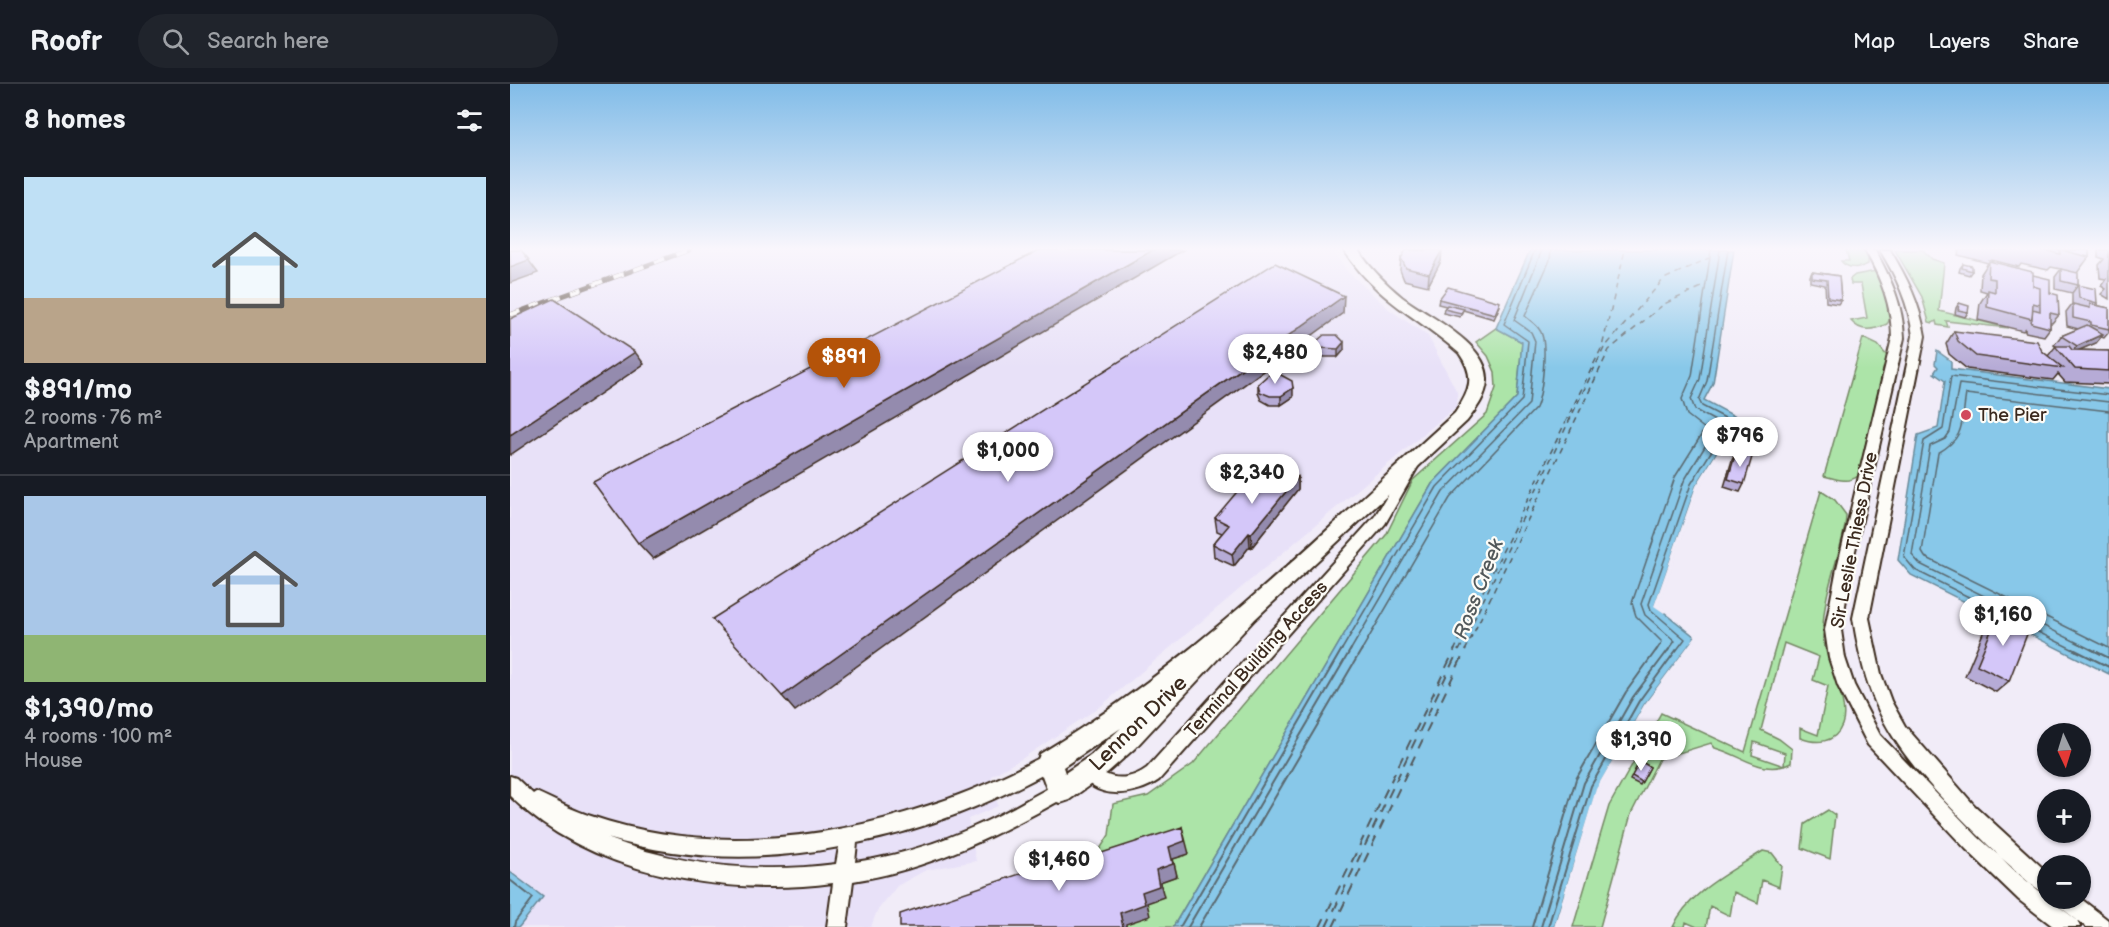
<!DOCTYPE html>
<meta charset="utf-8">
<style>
body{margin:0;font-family:"Balsamiq Sans",sans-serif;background:#20242c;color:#f1f3f6;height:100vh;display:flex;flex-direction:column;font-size:22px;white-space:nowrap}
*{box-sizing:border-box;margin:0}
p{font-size:20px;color:#9ea1a6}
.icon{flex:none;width:33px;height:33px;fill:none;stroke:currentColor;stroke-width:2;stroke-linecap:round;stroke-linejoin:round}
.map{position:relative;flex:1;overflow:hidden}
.drawer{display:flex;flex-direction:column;background:#171b24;width:510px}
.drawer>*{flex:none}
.needle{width:39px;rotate:176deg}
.fabs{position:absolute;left:1527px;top:639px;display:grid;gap:12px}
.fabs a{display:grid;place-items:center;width:54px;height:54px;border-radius:50%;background:#171b24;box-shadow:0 2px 4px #0004;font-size:30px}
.price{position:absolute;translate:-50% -51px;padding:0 14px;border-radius:21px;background:#fff;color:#222;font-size:20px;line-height:39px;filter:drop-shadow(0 2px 3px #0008)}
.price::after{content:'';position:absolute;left:50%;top:36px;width:18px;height:14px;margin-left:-9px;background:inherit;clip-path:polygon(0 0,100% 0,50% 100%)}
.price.on{background:#b45309;color:#fff}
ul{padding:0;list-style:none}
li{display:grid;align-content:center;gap:12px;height:318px;padding:0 24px}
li+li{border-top:2px solid #363941}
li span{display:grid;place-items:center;height:186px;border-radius:0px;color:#555}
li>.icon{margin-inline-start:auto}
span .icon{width:108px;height:108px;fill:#fffc;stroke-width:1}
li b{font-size:26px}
h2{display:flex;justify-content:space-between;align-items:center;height:72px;padding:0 24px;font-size:26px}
header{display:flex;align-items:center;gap:36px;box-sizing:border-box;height:84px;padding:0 30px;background:#171b24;border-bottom:2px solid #363941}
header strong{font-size:28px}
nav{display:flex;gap:33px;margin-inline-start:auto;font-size:21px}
.search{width:420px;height:54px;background:#20242c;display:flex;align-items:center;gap:15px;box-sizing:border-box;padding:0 21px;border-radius:33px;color:#9ea1a6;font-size:22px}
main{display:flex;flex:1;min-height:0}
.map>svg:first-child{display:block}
.built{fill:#e8e1f8}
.green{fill:#ace4a8;stroke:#748763;stroke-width:1.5;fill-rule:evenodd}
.water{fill:#88c8e9;stroke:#698998;stroke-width:1.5}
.pier{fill:#f1ecf8}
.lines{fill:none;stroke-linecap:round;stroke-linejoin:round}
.shore-far1{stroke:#5a696f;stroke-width:1.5}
.shore{stroke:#5a696f;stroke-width:2}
.ferry-far1{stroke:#52595b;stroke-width:1.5;stroke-dasharray:6 5;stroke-linecap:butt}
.ferry{stroke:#52595b;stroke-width:2;stroke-dasharray:10 8;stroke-linecap:butt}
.street-casing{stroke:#3b2a1e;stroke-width:4}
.secondary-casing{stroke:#3b2a1e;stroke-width:4}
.street{fill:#fdfcf7;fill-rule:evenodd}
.secondary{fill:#fdfcf7;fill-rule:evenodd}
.rail-casing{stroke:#3b2a1e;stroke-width:5}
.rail{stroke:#fdfcf7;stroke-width:4;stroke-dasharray:11;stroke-linecap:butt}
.wall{fill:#b6abd6;stroke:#3b2a1e;stroke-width:1.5}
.shaded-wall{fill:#948bae;stroke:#3b2a1e;stroke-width:1.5}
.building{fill:#d4c7f9;stroke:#3b2a1e;stroke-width:1.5}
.poi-dot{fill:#d1495b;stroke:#fdfcf7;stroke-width:2}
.labels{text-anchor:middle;stroke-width:4.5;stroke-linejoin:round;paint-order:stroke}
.poi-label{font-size:18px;fill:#3b2a1e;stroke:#fdfcf7;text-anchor:start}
.street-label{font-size:18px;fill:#3b2a1e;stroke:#fdfcf7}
.water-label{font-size:20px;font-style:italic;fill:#52595b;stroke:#fdfcf7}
.near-street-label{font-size:21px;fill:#3b2a1e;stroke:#fdfcf7}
</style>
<header>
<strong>Roofr</strong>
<div class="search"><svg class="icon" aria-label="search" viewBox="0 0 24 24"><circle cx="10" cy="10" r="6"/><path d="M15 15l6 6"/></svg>Search here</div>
<nav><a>Map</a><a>Layers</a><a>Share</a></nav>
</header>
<main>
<section class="drawer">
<h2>8 homes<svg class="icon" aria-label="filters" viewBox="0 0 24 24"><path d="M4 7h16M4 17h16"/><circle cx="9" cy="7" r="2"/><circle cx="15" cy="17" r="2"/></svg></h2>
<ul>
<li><span style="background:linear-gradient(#bfe0f5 65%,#b9a48a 0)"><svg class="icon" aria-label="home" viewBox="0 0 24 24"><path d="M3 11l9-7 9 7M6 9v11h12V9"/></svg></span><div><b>$891/mo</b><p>2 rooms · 76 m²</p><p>Apartment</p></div></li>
<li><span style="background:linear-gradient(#a9c7e8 75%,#8fb573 0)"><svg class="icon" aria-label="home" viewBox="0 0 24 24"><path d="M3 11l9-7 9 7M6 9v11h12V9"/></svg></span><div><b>$1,390/mo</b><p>4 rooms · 100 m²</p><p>House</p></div></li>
</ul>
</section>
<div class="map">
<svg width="1599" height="843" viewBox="0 0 1599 843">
<rect width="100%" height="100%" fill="#f1ecf8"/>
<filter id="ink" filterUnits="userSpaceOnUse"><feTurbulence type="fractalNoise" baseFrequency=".0167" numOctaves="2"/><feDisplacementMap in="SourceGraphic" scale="12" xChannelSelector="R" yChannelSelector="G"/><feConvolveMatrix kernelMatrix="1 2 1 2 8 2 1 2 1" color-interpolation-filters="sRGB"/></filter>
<g filter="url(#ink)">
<!-- built -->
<path class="built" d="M0,166H823L837,187L880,226L918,252L947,308V322L591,622L513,674L481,692L488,722L458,735L466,777L416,786L387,802L367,827L361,843H9L33,813L0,788Z"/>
<!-- green -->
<path class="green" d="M1336,166H1354L1358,174V180C1349,185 1337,185 1331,177H1339Z
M1385,166H1413L1422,175L1434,179L1429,227L1498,244L1436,237L1438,243L1427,241L1426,237L1423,239L1419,238L1412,213Z
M1366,187C1373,201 1388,225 1377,240C1364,246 1351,249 1341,237L1357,234L1351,200H1341L1340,195L1345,191Z
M986,244L1012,258L1007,313L922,400L663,843H616V840L637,819L650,798L667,792L663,775L678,770L579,782L599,751L603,720L638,712L683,680L876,451L903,396L977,330L986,304L985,288L978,272L966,258Z
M1353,254L1368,261L1377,272L1348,392C1338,400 1326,395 1314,392Z
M1311,407L1325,416L1336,431C1336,443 1332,455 1329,467C1321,495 1312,523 1313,552C1315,580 1341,617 1332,641C1325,660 1306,660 1290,654V644L1308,651L1318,602L1303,596L1309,573L1274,559L1251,646L1269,655L1282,665L1281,679C1253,693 1232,671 1205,664L1201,659L1149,675L1121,730L1090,843H1063L1099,722L1151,629L1235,668ZM1244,658L1275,669L1274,682L1242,671Z
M1318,726L1325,731L1320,775L1292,764L1295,740Z
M1253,767L1262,769L1272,782L1269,803L1252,796L1248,819L1224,808L1220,832L1200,822L1196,843H1187L1176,838L1175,843H1163C1179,807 1222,787 1253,767Z"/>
<!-- water -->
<path class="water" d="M1020,166H1224L1203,299L1194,316L1228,334L1186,402L1145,521L1185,553L1134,621L1087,705L1044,843H663L922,400L1007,313L1012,258L986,244Z
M1427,267L1441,277V285L1599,305V590L1401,491L1388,476L1408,351L1428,344L1435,297L1424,289L1428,283L1425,280Z
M0,788L33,813L9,843H0Z"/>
<!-- pier -->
<path class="pier" d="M1228,331L1231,336L1189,403L1148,521L1156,527L1154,529L1144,522L1186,402L1228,335L1226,333Z
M1187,550V554L1137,622L1089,706L1047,843H1044L1086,705L1134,621Z"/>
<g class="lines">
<!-- shore-far1 -->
<path class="shore-far1" d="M1599,327L1456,310C1451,339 1456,353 1428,369L1412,468L1415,473L1599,564
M831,567L927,403L1012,316L1018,257L994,240L1025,166
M840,567L933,408L1019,320L1025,257L1021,248L1004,236L1032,166
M851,567L940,414L1026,324C1032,310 1039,256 1029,245C1026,240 1019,236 1015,232L1040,176L1041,166
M1146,567L1152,558L1126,532L1122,519L1165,393L1195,345L1177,331L1172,315L1182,292L1201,166
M1158,567L1165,557L1135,531L1131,520L1174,397L1208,341L1207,338L1185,326L1181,315L1190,295L1210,166
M1166,567L1175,555L1141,526L1139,520L1181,400L1219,339L1217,335L1192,322L1189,316L1197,297L1218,166
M1566,567L1405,486L1394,473L1414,357L1433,345L1441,292L1599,311
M1584,567L1410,480L1402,471L1420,362L1435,355L1440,348L1449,300L1599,318"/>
<!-- shore -->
<path class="shore" d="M1563,565L1599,583
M1581,565L1599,574
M0,796L23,814L5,838L4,843
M670,843L832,565
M678,843L841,565
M689,843L852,565
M1022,843L1066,695L1116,608L1147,565
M1031,843L1074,699L1123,613L1159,565
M1038,843L1081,702L1129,617L1167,565"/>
<!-- ferry-far1 -->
<path class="ferry-far1" d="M944,567L1092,263L1115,166
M949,567L1094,264L1154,195L1199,174
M955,567L1099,266L1154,220L1196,201"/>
<!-- ferry -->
<path class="ferry" d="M810,843L945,565
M816,843L949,565
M823,843L956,565"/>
<!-- street casing -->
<g class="street-casing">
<path id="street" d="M1355,166H1365C1381,195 1393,221 1394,254L1341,484L1331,546L1335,574L1344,601L1370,651L1468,753L1523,802L1567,836L1570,843H1544L1509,816L1456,765L1358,661L1328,602L1319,574L1315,546L1327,484L1382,254C1382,221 1371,195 1355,166Z
M1370,166H1380C1397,194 1410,220 1415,252L1359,534L1371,590L1381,617L1395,642L1464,721L1538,789V810C1518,802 1494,776 1478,761C1446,729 1405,689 1382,651C1360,616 1349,574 1343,534L1403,252C1399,220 1387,194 1370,166Z
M904,374L910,379L875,440L649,696C626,712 584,718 570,687L573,681L579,679C586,681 589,687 595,690C609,697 625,693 637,684L865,432L899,376Z
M539,670L545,672L548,678L545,684C485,718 415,746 347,759L345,778C397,771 451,751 497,727C515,718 532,706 550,699L556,701L559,707L556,713C490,750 419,786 343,797L337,843H317L323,799C217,813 79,791 0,712V692L6,694L23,710L26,708C44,716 62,726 81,732C189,769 310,758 417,722C446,713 475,701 502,688C515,682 526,675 539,670ZM97,754C173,776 251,778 329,763L326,780C249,790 170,782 97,754Z
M1545,814H1570L1598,836L1599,843H1576L1547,821Z"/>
</g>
<!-- secondary casing -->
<g class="secondary-casing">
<path id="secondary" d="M834,166H848C860,184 875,199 892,213C917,232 979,260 977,297C976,313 966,325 957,337L745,535L625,664L598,688L559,716L550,719L541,716L527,678L530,670C684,579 813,448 945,329C960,306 966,293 949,269C907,232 866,216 834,166ZM611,644L580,672L555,689L553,683Z"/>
</g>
<!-- street -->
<use href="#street" class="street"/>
<!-- secondary -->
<use href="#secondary" class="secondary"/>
<!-- rail casing -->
<g class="rail-casing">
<path id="rail" d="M0,231L179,166"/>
</g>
<!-- rail -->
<use href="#rail" class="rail"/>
</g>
<!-- wall -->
<path class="wall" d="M1449,166H1579V173L1567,189L1568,201L1562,209L1545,205V193L1551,185L1541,183L1538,186L1511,180L1509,183L1482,176L1480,178L1523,191L1540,209L1549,231L1542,239H1540V244L1534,252L1515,248V245L1513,247L1468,236L1470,219L1477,208L1470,206L1471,190L1478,179L1448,171Z
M1588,166H1599V215L1591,210L1596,205L1591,202L1596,195L1590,194L1589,181L1594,175L1588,173Z
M891,174L931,177L918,202L894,196L890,186Z
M1453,180L1462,187L1459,191L1449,188L1450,184Z
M1302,188L1329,192L1331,216L1328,220L1316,218L1315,201L1300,198V192Z
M1568,201L1587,219L1585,221L1599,224V248L1594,254L1591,253L1586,259L1569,266L1599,267V300L1555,298L1548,290L1543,296L1457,285L1439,270L1436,260L1444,247L1532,267L1538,272L1546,262L1544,261L1551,252L1568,245L1557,242L1556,228L1562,220V209Z
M929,215L990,222L984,235L953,226L950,233L933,229L934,225L936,222L928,220Z
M1449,219L1458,228L1455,233L1445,230L1446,224Z
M807,257L834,266L828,273H811L807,266Z
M748,300L783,313L771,321H760L751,316L748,309Z
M1226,368L1234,400L1230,408L1214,403L1222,376Z
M788,393V405L742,463L740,462L724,482L704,473L703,460L712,449L707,447L705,434Z
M1488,530L1499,597L1486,608L1455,592L1476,542Z
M1130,677L1140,683L1130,701L1120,696Z"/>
<!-- shaded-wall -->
<path class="shaded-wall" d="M11,166L28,189L0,199V183Z
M643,166H673L143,475L128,459Z
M932,166L931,177L918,202L919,190Z
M834,212L833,229L285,627L272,612Z
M1593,250L1586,259L1560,270L1567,262Z
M834,258V266L828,273V265Z
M125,268L134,280L0,371V351Z
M783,304V313L771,321V312Z
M788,393V405L742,463L741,450Z
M739,449L740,462L724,482L722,470Z
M672,743L679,770L663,775L667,792L650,798L654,813L637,819L640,832L616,840V843H613L610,829L632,808Z"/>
<!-- building -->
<path class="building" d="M0,166H11L19,176L0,183Z
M529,166H643L128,459L83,398Z
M896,166H932L919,190L896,184L891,174Z
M1533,166H1550V170Z
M1551,166H1579V173Z
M1479,177L1523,188V202L1530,204V221L1523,219L1522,235L1477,223L1478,206L1485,208V195L1478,194Z
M765,179L834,212L272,612L202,535Z
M1453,180L1462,182V187L1452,184Z
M1551,185L1568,189V201L1551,197Z
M1302,188L1329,192L1331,216L1318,214L1317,196L1302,194Z
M1523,191L1540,195V209L1548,211L1549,231L1540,229V244L1521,239L1523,225L1530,227V204L1523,202Z
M1568,201L1586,205L1587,219L1569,214Z
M938,203L990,218L985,230L929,215Z
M44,215L125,268L0,351V235Z
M1449,219L1459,222L1458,228L1448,226Z
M1563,220L1580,224V220L1599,224V245L1581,241V238L1563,234Z
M937,221L954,225L951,229L934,225Z
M1577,241L1593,250L1567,262L1551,252Z
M1444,247L1527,257L1532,267L1553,284L1466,272L1448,257Z
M814,251H827L834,258L828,265L811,264L807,257Z
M1545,262H1559L1562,266L1599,267V287L1565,285Z
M769,290L782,297L783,304L771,312H760L750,308L748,300L758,291Z
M1226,368L1242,373L1234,400L1218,395Z
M752,378L788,393L741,450L739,449L722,470L703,460L719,441L705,434Z
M1488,530L1519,545L1499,597L1467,581Z
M1130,677L1140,683L1132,698L1122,692Z
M672,743L675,757L659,763L663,780L646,786L649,802L632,808L635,820L610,829L613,843H390V830L573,769V775Z"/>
</g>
<!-- sky -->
<linearGradient id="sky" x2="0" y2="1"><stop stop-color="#81bce8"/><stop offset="0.58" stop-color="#f9f6fc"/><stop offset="1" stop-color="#f9f6fc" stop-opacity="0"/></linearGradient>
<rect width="1599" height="284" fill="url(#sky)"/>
<!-- markers -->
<circle class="poi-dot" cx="1456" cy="331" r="6"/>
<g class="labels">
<!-- poi labels -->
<g class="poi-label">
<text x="1468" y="337">The Pier</text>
</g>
<!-- street labels -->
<g class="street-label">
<text transform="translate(1344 456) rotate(-79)" y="6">Sir Leslie Thiess Drive</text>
<text transform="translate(746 575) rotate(-48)" y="6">Terminal Building Access</text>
</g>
<!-- water labels -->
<g class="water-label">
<text transform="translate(968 505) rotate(-69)" y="7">Ross Creek</text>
</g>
<!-- near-street labels -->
<g class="near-street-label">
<text transform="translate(628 639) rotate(-44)" y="7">Lennon Drive</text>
</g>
</g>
</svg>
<div class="fabs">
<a><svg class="needle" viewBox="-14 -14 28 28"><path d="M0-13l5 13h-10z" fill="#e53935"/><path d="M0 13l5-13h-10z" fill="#9ea1a6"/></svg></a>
<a>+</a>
<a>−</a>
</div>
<b class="price" style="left:765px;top:301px">$2,480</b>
<b class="price on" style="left:334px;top:305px">$891</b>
<b class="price" style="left:1230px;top:384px">$796</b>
<b class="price" style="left:498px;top:399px">$1,000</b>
<b class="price" style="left:742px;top:421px">$2,340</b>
<b class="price" style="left:1493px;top:563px">$1,160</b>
<b class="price" style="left:1131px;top:688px">$1,390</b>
<b class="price" style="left:549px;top:808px">$1,460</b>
</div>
</main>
